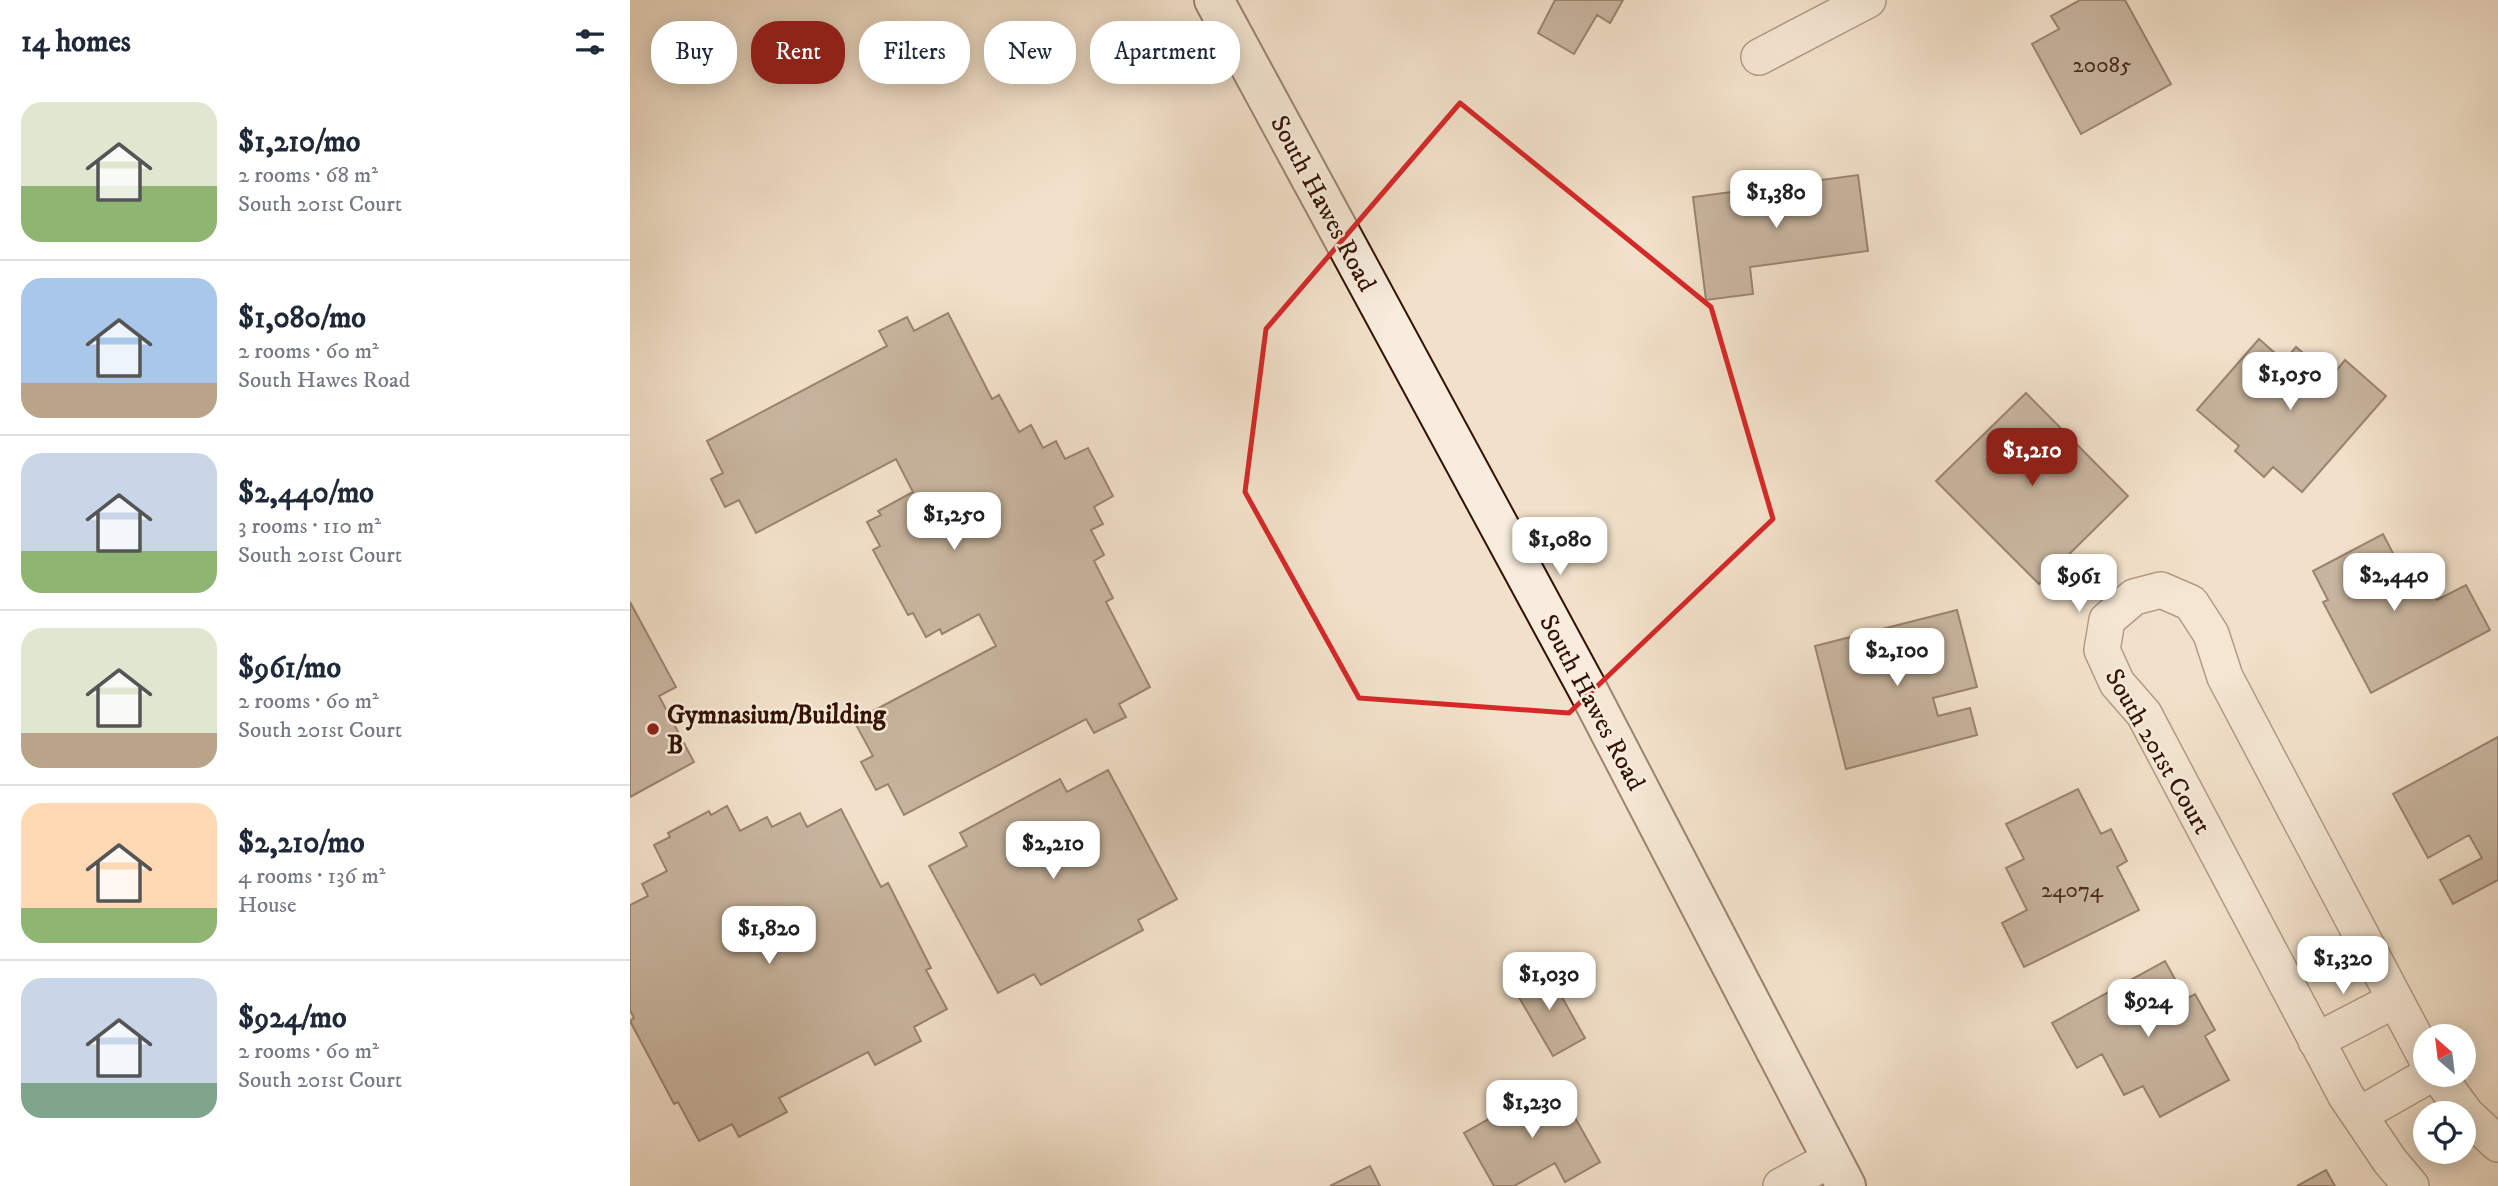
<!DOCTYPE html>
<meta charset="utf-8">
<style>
body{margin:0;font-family:"IM FELL DW Pica",serif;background:#f2f2f3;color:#1f2937;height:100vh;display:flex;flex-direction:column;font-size:26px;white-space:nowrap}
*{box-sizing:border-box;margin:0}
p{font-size:23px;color:#747a83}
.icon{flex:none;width:38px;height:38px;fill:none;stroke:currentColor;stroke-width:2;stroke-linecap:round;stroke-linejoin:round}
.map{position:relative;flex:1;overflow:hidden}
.drawer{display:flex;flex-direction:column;background:#fff;width:630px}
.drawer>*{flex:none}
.hud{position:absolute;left:21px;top:21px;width:665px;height:63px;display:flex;gap:14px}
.needle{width:46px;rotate:332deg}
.tools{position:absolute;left:1783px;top:1024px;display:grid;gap:14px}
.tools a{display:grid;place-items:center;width:63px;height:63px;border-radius:50%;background:#fff;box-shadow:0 4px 18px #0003;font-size:35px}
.price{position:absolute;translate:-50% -60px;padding:0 16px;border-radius:14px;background:#fff;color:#222;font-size:23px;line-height:46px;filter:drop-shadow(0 2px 4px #0008)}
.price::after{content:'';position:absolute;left:50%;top:42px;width:21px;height:16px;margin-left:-10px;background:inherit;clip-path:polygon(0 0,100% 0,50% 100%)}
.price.active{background:#8f2418;color:#fff}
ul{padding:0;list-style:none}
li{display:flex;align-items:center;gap:21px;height:175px;padding:0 21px}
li+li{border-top:2px solid #e0e1e3}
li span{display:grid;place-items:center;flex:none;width:196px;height:140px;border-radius:21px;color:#555}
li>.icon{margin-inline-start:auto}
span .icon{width:84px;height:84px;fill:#fffc;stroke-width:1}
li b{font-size:30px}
h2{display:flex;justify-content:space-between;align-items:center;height:84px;padding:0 21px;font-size:30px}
.tag{padding:0 24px;border-radius:28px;background:#fff;box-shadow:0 4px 18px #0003;font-size:24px;line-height:63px}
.tag.active{background:#8f2418;color:#fff}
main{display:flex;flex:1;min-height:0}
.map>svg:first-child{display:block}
.building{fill:#967e6a;stroke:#331202;stroke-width:2}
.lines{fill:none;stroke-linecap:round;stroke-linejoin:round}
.street-casing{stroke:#634634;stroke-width:38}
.secondary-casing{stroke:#331202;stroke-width:42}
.street{stroke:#f7ecdd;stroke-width:35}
.secondary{stroke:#f7ecdd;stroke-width:38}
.marked{fill:none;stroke:#d62828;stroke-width:5;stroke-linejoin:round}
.poi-dot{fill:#8f2418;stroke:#f7ecdd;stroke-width:2.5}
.labels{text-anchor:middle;stroke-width:5;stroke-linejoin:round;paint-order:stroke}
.number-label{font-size:23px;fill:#4c2d1c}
.street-label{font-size:26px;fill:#331202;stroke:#f7ecdd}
.poi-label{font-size:26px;font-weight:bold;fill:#331202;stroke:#f7ecdd;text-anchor:start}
</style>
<main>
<section class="drawer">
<h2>14 homes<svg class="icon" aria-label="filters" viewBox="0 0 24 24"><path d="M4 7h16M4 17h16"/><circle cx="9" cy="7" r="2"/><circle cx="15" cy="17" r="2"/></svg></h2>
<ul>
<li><span style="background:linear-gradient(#dfe7d0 60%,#8fb573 0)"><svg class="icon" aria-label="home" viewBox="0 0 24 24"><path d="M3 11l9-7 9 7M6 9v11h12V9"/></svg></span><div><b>$1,210/mo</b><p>2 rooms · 68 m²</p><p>South 201st Court</p></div></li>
<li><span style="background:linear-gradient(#a9c7e8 75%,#b9a48a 0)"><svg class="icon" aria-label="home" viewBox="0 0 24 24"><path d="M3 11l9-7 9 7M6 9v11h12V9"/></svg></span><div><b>$1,080/mo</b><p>2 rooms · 60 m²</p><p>South Hawes Road</p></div></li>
<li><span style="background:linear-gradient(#c9d6e8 70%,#8fb573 0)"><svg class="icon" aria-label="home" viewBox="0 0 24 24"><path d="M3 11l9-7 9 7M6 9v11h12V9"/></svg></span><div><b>$2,440/mo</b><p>3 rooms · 110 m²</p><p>South 201st Court</p></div></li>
<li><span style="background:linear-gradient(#dfe7d0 75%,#b9a48a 0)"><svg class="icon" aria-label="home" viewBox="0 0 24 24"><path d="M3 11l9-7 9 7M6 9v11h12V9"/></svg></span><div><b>$961/mo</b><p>2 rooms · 60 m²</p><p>South 201st Court</p></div></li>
<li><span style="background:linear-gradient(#ffd9b3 75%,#8fb573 0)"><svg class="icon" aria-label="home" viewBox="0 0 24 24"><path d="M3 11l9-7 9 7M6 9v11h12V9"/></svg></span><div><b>$2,210/mo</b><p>4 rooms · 136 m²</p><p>House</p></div></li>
<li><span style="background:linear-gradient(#c9d6e8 75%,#7fa58c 0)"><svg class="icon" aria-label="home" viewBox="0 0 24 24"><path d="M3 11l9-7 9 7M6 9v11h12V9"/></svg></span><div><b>$924/mo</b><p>2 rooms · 60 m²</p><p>South 201st Court</p></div></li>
</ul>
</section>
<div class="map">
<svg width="1868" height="1186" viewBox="0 0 1868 1186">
<rect width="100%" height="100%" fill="#f2e1ca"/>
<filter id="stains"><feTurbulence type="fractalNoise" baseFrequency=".00286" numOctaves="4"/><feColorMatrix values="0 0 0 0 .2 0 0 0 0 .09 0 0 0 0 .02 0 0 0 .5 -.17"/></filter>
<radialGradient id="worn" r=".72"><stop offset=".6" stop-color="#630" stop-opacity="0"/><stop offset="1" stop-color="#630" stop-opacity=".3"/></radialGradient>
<!-- building -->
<path class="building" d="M925,0H993L980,23L967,15L944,54L908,33Z
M1450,0H1495L1541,84L1451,134L1402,44L1429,29L1421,16Z
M1228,175L1238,251L1120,267L1123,294L1076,300L1063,197Z
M318,313L362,399L369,395L389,432L401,425L413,448L426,441L435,459L458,448L483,496L464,507L473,524L461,530L474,555L464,561L483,598L476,602L520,687L489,704L496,717L464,733L456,719L274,815L258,784L246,790L231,762L243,756L224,721L366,646L349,614L312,634L310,629L296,637L283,613L278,615L243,550L250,546L237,522L251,515L248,511L283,492L266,459L126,533L109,500L95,507L81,479L93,473L77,441L257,346L249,331L277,317L284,331Z
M1629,339L1654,361L1666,347L1701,377L1715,360L1756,396L1672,492L1643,467L1634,477L1605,451L1609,446L1567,410Z
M1396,393L1498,496L1409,584L1306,481Z
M1753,534L1769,565L1784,557L1807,600L1836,585L1860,630L1741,693L1693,602L1698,600L1683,571Z
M0,602L46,687L29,696L64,762L0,797Z
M1327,610L1347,687L1303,698L1308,716L1340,708L1347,735L1216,769L1185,646Z
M1868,737V880L1823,904L1810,880L1852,858L1839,835L1798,858L1763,794Z
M478,770L547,899L508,920L513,930L411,985L404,974L368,993L299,866L337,846L330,833L430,779L437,792Z
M1448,789L1471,834L1481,829L1497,861L1487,867L1509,910L1394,967L1372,923L1397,910L1376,868L1394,859L1376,824Z
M97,806L110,831L137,817L142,827L170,813L177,827L211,809L251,887L258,883L301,968L296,970L317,1009L284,1027L291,1041L245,1065L238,1052L149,1098L157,1112L109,1137L102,1124L69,1141L48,1102L44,1104L0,1021L4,1018L0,1010V905L18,896L12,884L37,871L24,845L40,837L38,833L79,811L81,815Z
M1535,961L1556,999L1565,994L1585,1030L1575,1036L1599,1080L1530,1117L1513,1086L1494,1095L1472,1054L1447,1068L1422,1023Z
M916,969L955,1038L923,1056L883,987Z
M925,1082L970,1162L935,1182L925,1163L884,1186H864L834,1133Z
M740,1166L750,1186H700Z
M1696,1170L1705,1186H1667Z"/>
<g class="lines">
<!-- street casing -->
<g class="street-casing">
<path id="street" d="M1129,57L1238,0
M1686,1041L1765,1000
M1807,1074L1836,1114L1868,1144
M1729,1115L1801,1074
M1151,1186L1201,1159
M1781,1186L1760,1161L1716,1096L1514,714L1487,683L1472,650L1477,620L1504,597L1531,590L1561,603L1581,634L1595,677L1796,1058"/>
</g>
<!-- secondary casing -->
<g class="secondary-casing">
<path id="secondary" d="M584,0L958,690L1216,1186"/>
</g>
<!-- street -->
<use href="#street" class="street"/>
<!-- secondary -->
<use href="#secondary" class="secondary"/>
</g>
<!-- marked area -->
<path d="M0 0H1868V1186H0ZM830,103L1081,307L1143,519L939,713L729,698L615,492L636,329Z" fill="#f2e1ca" fill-opacity=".55" fill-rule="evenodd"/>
<path class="marked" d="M830,103L1081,307L1143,519L939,713L729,698L615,492L636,329Z"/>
<!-- markers -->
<circle class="poi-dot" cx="23" cy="729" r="7"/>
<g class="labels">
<!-- number labels -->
<g class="number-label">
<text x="1472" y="72">20085</text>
<text x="1442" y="897">24074</text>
</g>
<!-- street labels -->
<g class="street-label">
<text transform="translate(694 203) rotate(62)" y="9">South Hawes Road</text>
<text transform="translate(963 702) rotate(62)" y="9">South Hawes Road</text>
<text transform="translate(1529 751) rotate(60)" y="9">South 201st Court</text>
</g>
<!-- poi labels -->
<g class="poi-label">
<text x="37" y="723">Gymnasium/Building<tspan x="37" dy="30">B</tspan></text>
</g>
</g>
<rect width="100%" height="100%" filter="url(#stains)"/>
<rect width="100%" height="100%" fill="url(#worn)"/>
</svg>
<div class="tools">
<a><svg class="needle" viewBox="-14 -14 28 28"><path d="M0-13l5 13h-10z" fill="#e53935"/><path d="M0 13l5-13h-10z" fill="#747a83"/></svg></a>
<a><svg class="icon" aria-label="locate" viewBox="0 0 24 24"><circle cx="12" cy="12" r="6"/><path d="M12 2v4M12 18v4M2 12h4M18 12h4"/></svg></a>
</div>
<b class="price" style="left:1146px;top:230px">$1,380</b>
<b class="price" style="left:1660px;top:412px">$1,050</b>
<b class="price active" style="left:1402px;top:488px">$1,210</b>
<b class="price" style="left:324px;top:552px">$1,250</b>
<b class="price" style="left:930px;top:577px">$1,080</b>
<b class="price" style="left:1764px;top:613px">$2,440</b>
<b class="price" style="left:1449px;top:614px">$961</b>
<b class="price" style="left:1267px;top:688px">$2,100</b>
<b class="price" style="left:423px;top:881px">$2,210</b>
<b class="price" style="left:139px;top:966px">$1,820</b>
<b class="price" style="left:1713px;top:996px">$1,320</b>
<b class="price" style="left:919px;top:1012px">$1,030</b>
<b class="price" style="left:1518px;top:1039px">$924</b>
<b class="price" style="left:902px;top:1140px">$1,230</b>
<div class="hud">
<a class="tag">Buy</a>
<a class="tag active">Rent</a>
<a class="tag">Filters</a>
<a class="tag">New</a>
<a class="tag">Apartment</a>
</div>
</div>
</main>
